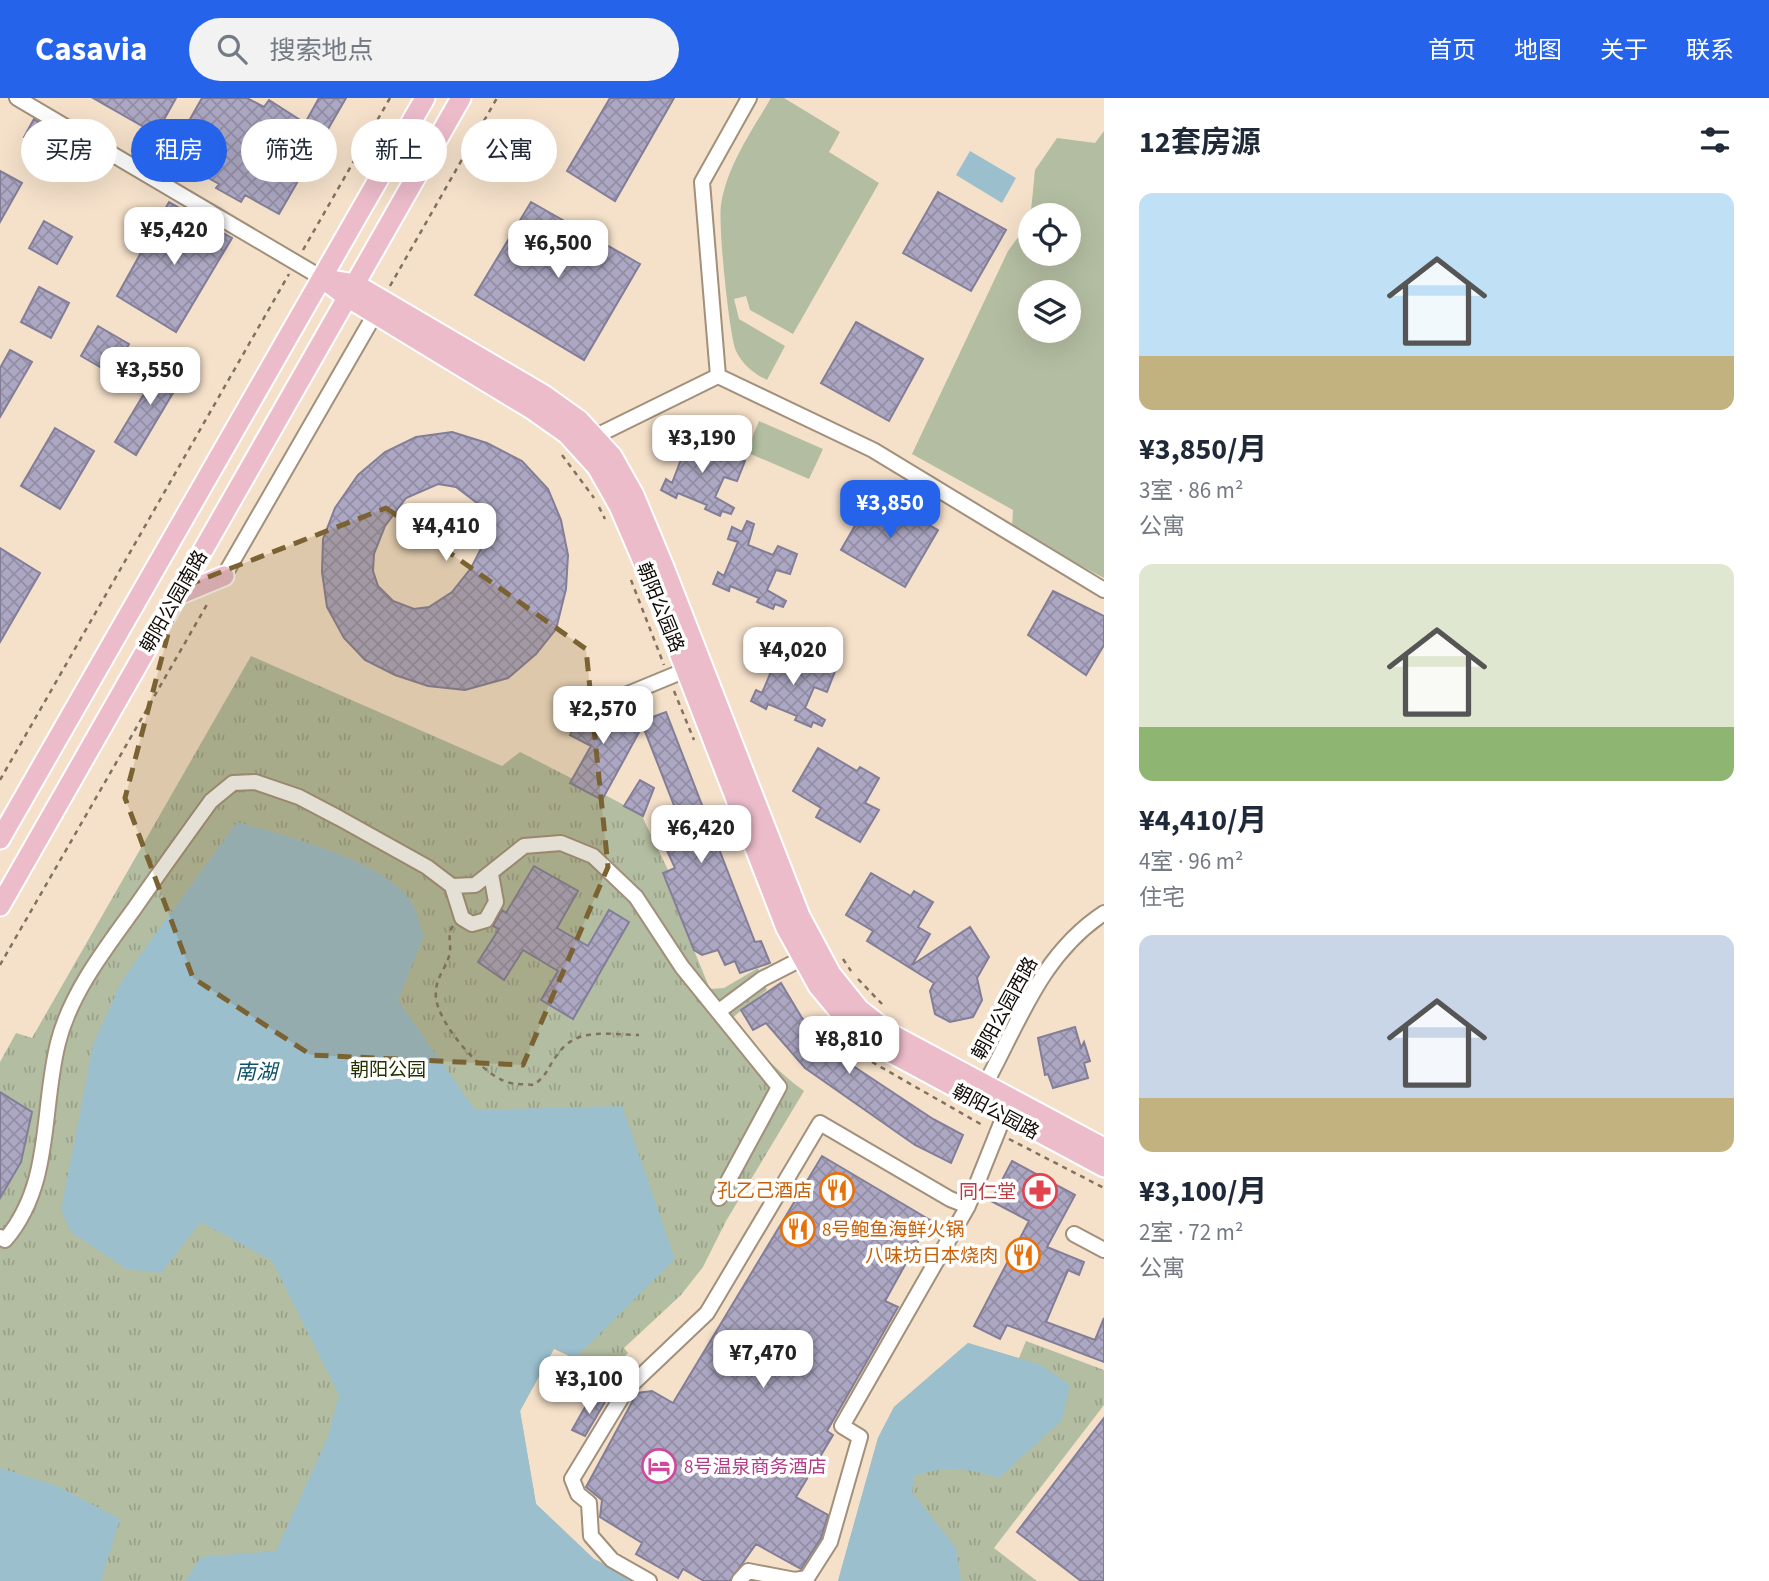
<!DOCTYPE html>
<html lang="zh">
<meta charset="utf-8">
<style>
body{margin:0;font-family:"Source Sans 3","Noto Sans SC",sans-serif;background:#f2f2f3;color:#1f2937;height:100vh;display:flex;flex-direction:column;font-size:26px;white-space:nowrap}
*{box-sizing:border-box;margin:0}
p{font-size:23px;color:#747a83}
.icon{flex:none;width:38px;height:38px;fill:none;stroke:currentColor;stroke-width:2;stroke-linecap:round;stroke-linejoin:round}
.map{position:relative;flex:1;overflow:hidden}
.sheet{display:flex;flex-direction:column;background:#fff;width:665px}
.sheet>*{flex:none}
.guide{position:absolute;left:21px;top:21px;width:665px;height:63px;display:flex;gap:14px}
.fabs{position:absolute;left:1018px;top:105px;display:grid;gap:14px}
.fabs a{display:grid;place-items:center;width:63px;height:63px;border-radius:50%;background:#fff;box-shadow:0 7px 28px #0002;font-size:35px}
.price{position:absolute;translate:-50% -60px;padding:0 16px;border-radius:14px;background:#fff;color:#222;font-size:23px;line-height:46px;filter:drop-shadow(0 2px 4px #0008)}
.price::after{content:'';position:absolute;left:50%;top:42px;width:21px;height:16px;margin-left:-10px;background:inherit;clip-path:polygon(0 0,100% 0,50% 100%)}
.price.selected{background:#2563eb;color:#fff}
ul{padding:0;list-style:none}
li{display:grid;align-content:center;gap:14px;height:371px;padding:0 35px}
li span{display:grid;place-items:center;height:217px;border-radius:14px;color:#555}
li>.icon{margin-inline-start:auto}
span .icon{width:126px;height:126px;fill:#fffc;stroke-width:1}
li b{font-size:30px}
h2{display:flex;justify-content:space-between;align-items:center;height:84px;padding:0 35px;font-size:30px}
.tag{padding:0 24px;border-radius:32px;background:#fff;box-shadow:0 7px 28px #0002;font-size:24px;line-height:63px}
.tag.selected{background:#2563eb;color:#fff}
header{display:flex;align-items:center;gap:42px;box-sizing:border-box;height:98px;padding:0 35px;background:#2563eb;color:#fff}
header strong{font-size:33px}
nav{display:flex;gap:38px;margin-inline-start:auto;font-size:24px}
.search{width:490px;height:63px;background:#f2f2f3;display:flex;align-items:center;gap:18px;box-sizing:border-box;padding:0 24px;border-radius:38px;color:#747a83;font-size:26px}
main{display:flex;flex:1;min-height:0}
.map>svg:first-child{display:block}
.green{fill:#b3bda1;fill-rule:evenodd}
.park{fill:url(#park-tufts)}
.water{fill:#9cbfce}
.building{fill:url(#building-cross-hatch);stroke:#837e97;stroke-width:2;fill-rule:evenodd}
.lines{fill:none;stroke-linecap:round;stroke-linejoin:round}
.minor-casing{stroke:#a2907b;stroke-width:18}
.major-casing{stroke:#fff;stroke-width:23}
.path{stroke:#7f7263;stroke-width:2.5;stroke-dasharray:5 5;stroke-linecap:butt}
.minor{stroke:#fff;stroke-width:14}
.major{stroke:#ecbccb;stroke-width:19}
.marked{fill:#7b6233;fill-opacity:0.2;stroke:#7b6233;stroke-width:5;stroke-dasharray:14 9;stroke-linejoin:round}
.labels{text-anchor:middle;stroke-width:7;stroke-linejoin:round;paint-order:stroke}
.street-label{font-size:19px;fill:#110a04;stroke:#fff}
.park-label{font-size:19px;fill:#243100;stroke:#fff}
.food-label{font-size:19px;fill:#c56008;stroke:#fff;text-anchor:end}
.health-label{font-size:19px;fill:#be3a42;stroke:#fff;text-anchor:end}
.hotel-label{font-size:19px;fill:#b23c85;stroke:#fff;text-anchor:start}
.water-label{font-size:21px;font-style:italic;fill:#0c5269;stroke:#fff}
</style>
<header>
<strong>Casavia</strong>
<div class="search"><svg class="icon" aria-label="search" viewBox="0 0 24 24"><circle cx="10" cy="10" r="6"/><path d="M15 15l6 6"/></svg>搜索地点</div>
<nav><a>首页</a><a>地图</a><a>关于</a><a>联系</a></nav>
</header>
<main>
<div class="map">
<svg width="1104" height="1483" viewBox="0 0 1104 1483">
<defs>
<pattern id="park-tufts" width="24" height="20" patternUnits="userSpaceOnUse" patternTransform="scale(1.75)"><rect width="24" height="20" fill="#b3bda1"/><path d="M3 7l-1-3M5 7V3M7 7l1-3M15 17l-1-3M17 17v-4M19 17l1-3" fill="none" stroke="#99a189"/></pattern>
<pattern id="building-cross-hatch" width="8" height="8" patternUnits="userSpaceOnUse" patternTransform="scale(1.75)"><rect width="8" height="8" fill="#aca7c2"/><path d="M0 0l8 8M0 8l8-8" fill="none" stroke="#938ea5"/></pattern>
</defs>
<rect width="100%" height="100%" fill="#f5e1ca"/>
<!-- green -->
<path class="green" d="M771,0H784L840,34L829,54L879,85L793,236L750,212L746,198L734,201L739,221L785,248L767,282C753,275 743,267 736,253C729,236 718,127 721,107C727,68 751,34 771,0Z
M1104,33V480L1012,431L1013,412L912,356L1008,153L1030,123L1035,72L1057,40L1095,45ZM1031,117H1069V156H1031ZM1031,194H1069V233H1031Z
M759,323L823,351L809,381L746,354Z"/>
<!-- park -->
<path class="park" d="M251,558L502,668L520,654L573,681L570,685L601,702L605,697L641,716L668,772L662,775L710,891L724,890L758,870L767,892L732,920C754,948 775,972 804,993L726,1123L703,1169L681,1197L624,1250L628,1255L604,1280L601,1273L554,1251L520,1313L536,1406L594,1461L640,1483H0V964L16,935L32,940Z
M1026,1243L1104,1272V1307L994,1450L1037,1483H838L878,1340L894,1309L968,1245L1019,1260Z"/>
<!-- water -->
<path class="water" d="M970,53L1016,80L1002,105L956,77Z
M237,724C285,738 381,761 411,803C417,812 420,827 424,838L398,902L475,1012L622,1008L675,1161L575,1260L554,1250L520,1313L536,1406L594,1461L640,1483H185L201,1459L276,1453L327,1341L339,1297L272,1163L201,1124L161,1175L126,1171L71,1134L61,1112L93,947L122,882Z
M968,1245L1041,1267L1070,1287L1062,1322L999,1380C965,1370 949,1367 914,1378L912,1394L956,1450L961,1483H838L878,1340L894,1309Z
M0,1370L57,1388L120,1421L101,1483H0Z"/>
<!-- building -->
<path class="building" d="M93,0H176L156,36Z
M202,0H247L264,9L269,2L305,25L319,0H346L279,116L245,97L241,104L216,90L219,86L169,58Z
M610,0H674L615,103L567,73Z
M34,21L57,35L47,52L24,39Z
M0,73L22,85L0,124Z
M938,94L1006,132L971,193L903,155Z
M169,104L232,140L176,234L117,198Z
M531,104L640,166L584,262L475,197Z
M44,123L72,139L57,166L29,150Z
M39,189L69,205L51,240L21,224Z
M856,224L923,261L889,323L821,285Z
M98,228L129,246L112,276L81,258Z
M10,252L32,264L0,319V270Z
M165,261L186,273L136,357L115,344Z
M55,330L94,353L60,411L21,388Z
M694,330L702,333L695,354L721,363L725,355L745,363L737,383L724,379L715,399L734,410L731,416L722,413L720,418L705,411L707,407L678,395L676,400L661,392L666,381L672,385L685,351L675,347L679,336L690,341Z
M452,334L487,345L522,363L548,391L561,422L568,457L566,491L556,531L536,556L508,580L465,592L428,588L395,577L365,562L344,540L327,509L322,474L323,441L335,410L358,377L385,354L416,339ZM438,386L456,389L477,405L485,422L484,445L471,470L452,494L429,509L414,511L393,503L378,488L373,473L374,456L385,428L406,400Z
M874,395L938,432L905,489L841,452Z
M747,423L754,426L748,447L773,457L778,448L797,456L790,476L776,472L767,492L786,503L783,509L775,506L773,511L757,504L759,500L730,488L729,493L713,486L718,474L724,478L738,444L728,441L732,429L742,434Z
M0,450L40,475L0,544Z
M1053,493L1104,518V547L1086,577L1028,537Z
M770,547L789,555L786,565L811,574L815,566L835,573L827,594L814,589L805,610L825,622L822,628L813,624L811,629L795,622L797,618L768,606L766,611L751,603L756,592L762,595L776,562L765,558Z
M591,599L643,627L602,702L570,685L591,648L570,637Z
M666,614L755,844L761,843L770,865L740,875L735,863L725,867L718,852L702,857L694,852L663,775L675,770L664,746L686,738L641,623Z
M818,650L857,673L860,669L879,680L865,705L879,712L860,744L816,719L821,710L793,693Z
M640,682L654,690L643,718L624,708Z
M534,768L578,793L557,830L588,848L609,812L629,824L573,921L541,902L558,873L523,852L504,882L478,864L499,831L493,828L502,812L506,815Z
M871,775L911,798L914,793L933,804L918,829L930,836L912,867L970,829L989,859L977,880L982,902L973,919L950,924L935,916L930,893L934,885L867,843L873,833L846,817Z
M781,885L802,920L832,954L933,1021L963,1037L951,1065L915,1047L805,970L766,925L753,932L741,912Z
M1075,929L1081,950L1084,944L1090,963L1084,965L1088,980L1053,990L1048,976L1045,977L1038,940Z
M0,994L32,1014L21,1064L0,1100Z
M822,1058L930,1122L885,1203L898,1209L827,1333L833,1337L796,1399L828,1417L821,1440L801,1471L756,1446L730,1483H704L683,1471L678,1480L636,1456L642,1445L600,1419L602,1402L586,1389L637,1295L652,1293L673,1305Z
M1012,1063L1075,1097L1047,1149L1084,1164L1079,1177L1068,1172L1046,1224L1095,1242L1104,1220V1264L1007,1227L1000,1241L974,1228L1029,1123L991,1103Z
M592,1297L605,1304L585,1338L572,1332Z
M1104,1320V1483H1081L1017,1434Z"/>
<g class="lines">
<!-- minor casing -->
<g class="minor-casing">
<path id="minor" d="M17,0L322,180
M718,278L873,352L1104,492
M594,339L718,278L702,84L749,0
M224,478L375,216
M618,600L686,572
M452,788L462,820L472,826L486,822L496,804L491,776
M719,913L762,881L803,860
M982,992C1018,928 1039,858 1104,815
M1074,1136L1104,1152
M0,1139L5,1142C53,1086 41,1012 58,945C70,896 105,851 134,811C159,775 185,739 211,703L233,685L255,684L299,699L339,720L427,769L452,788L475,787L524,748L561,745L593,758L636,799L682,869L779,989L719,1100
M649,1483L612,1462L591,1438L589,1405L578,1396L572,1381L626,1292L707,1215L820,1025L950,1101L968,1108
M739,1483L748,1473L795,1482L807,1480L830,1444L860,1339L842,1328L968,1108L1004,1018"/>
</g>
<!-- major casing -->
<g class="major-casing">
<path id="major" d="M322,180L347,199L533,312L567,336L597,369L619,408L650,480L786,830L818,888L849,925L882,950L1104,1069
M326,181L355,186L544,297L579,322L612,358L634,397L664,469L800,818L831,876L859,911L891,936L1104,1050
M176,498L224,478
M0,741L425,0
M0,808L461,0"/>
</g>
<!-- path -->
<path class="path" d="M303,152L390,0
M390,188L497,0
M562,357L594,400
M599,409L605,421
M631,482L664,567
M674,593L694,642
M0,682L289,176
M453,828C447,836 451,844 450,854C447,871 434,879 436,900C439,926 478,971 502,982C511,987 525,986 534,987C549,975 547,970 557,957C577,928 607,937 639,937
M843,861L851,873
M0,867L209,503
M858,881L882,906
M872,964L984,1028
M1009,1041L1104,1090"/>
<!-- minor -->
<use href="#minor" class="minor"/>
<!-- major -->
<use href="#major" class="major"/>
</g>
<!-- marked area -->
<path class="marked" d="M386,410L586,551L608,769L523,967L311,957L193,880L125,700L180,490Z"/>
<!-- icons -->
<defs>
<g id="restaurant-ring" transform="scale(1.75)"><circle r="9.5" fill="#fff" stroke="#e8710a" stroke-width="1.5"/><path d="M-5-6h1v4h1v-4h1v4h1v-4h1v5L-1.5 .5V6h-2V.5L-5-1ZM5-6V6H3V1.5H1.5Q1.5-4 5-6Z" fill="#e8710a"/></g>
<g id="pharmacy-ring" transform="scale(1.75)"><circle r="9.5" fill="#fff" stroke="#e0444e" stroke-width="1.5"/><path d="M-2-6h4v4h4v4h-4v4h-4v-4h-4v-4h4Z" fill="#e0444e"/></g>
<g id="hotel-ring" transform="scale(1.75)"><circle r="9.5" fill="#fff" stroke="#d1479c" stroke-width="1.5"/><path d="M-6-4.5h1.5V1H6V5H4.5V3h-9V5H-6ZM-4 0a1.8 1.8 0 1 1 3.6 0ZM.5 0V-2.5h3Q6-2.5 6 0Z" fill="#d1479c"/></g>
</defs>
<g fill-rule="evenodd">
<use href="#restaurant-ring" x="837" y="1092"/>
<use href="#pharmacy-ring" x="1040" y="1093"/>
<use href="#restaurant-ring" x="798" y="1131"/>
<use href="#restaurant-ring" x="1023" y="1157"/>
<use href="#hotel-ring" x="659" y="1368"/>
</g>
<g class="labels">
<!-- street labels -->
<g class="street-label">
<text transform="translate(173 503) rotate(-60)" y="7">朝阳公园南路</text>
<text transform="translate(661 509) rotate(68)" y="7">朝阳公园路</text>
<text transform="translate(1004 910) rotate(-61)" y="7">朝阳公园西路</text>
<text transform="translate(996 1013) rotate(28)" y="7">朝阳公园路</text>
</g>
<!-- park labels -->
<g class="park-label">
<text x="388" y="978">朝阳公园</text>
</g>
<!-- food labels -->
<g class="food-label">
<text x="812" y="1099">孔乙己酒店</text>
<text x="822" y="1138" text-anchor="start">8号鲍鱼海鲜火锅</text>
<text x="998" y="1164">八味坊日本烧肉</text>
</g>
<!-- health labels -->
<g class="health-label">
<text x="1016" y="1100">同仁堂</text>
</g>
<!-- hotel labels -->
<g class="hotel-label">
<text x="684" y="1375">8号温泉商务酒店</text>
</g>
<!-- water labels -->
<g class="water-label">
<text x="256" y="981">南湖</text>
</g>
</g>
</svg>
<div class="fabs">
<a><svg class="icon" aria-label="locate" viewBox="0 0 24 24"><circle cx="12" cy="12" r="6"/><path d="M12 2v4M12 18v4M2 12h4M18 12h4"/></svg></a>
<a><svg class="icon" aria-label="layers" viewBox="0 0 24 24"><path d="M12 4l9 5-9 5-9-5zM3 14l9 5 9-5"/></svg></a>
</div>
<b class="price" style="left:174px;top:169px">¥5,420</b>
<b class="price" style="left:558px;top:182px">¥6,500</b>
<b class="price" style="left:150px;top:309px">¥3,550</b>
<b class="price" style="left:702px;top:377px">¥3,190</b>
<b class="price selected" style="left:890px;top:442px">¥3,850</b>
<b class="price" style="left:446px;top:465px">¥4,410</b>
<b class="price" style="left:793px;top:589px">¥4,020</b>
<b class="price" style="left:603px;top:648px">¥2,570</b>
<b class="price" style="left:701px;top:767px">¥6,420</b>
<b class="price" style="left:849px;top:978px">¥8,810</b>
<b class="price" style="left:763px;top:1292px">¥7,470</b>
<b class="price" style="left:589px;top:1318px">¥3,100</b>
<div class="guide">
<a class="tag">买房</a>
<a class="tag selected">租房</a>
<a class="tag">筛选</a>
<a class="tag">新上</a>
<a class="tag">公寓</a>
</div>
</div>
<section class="sheet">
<h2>12套房源<svg class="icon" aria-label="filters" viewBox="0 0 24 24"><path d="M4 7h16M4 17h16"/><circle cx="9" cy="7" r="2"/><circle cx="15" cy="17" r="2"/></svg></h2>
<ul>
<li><span style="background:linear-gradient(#bfe0f5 75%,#c2b280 0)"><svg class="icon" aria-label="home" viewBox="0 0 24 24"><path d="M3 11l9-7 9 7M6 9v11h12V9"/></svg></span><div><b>¥3,850/月</b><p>3室 · 86 m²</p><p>公寓</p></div></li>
<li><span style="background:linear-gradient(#dfe7d0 75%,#8fb573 0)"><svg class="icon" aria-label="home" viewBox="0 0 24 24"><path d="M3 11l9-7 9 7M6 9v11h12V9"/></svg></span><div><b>¥4,410/月</b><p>4室 · 96 m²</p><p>住宅</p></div></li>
<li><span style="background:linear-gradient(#c9d6e8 75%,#c2b280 0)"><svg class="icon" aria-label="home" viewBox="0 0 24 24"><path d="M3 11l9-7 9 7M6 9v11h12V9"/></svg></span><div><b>¥3,100/月</b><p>2室 · 72 m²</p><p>公寓</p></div></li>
</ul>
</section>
</main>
